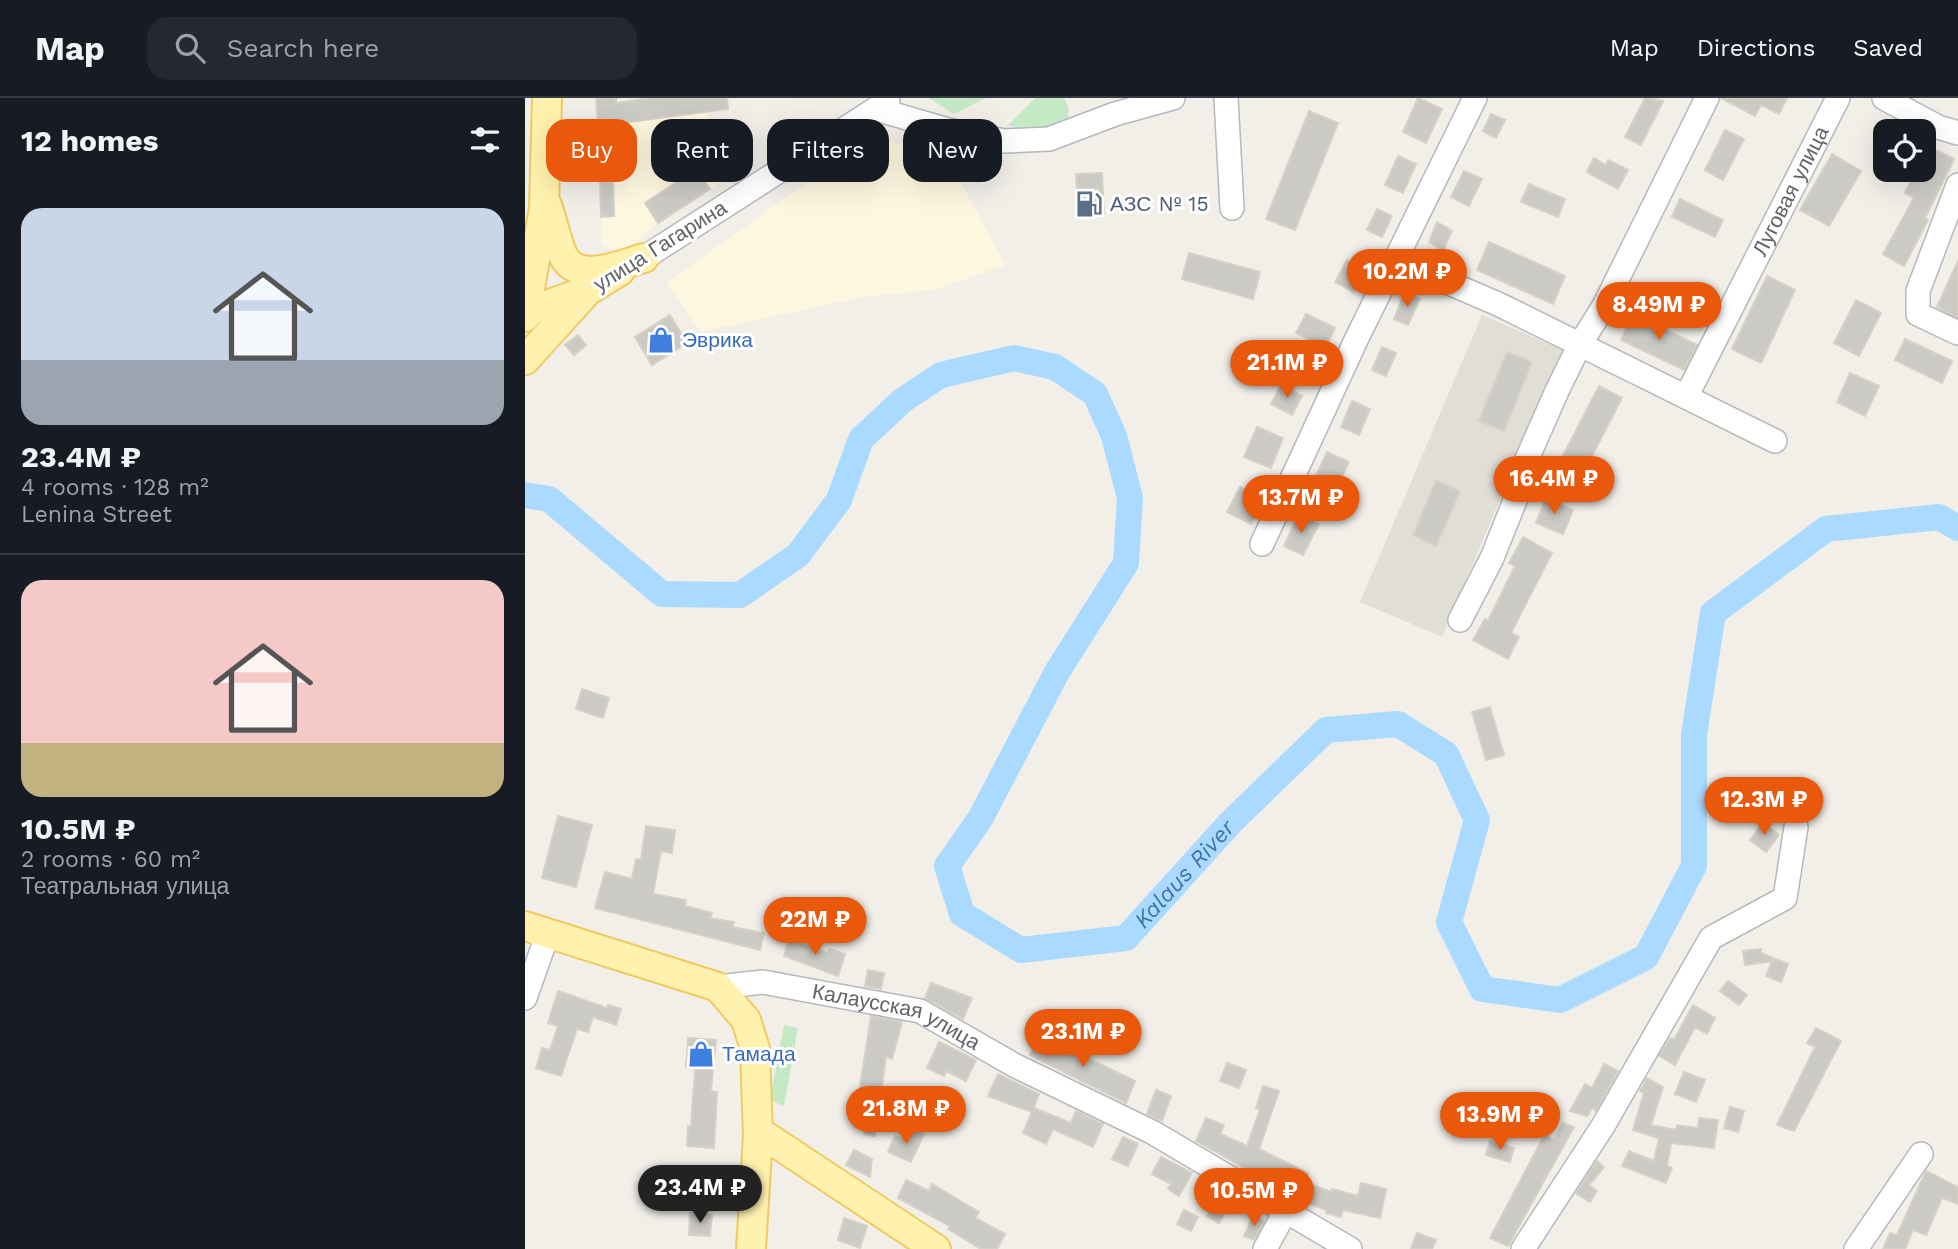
<!DOCTYPE html>
<meta charset="utf-8">
<style>
body{margin:0;font-family:"Work Sans",sans-serif;background:#242831;color:#f1f3f6;height:100vh;display:flex;flex-direction:column;font-size:26px;white-space:nowrap}
*{box-sizing:border-box;margin:0}
p{font-size:23px;color:#9ea1a6}
.icon{flex:none;width:38px;height:38px;fill:none;stroke:currentColor;stroke-width:2;stroke-linecap:round;stroke-linejoin:round}
.map{position:relative;flex:1;overflow:hidden}
.panel{display:flex;flex-direction:column;background:#171b24;width:525px}
.panel>*{flex:none}
.top-card{position:absolute;left:21px;top:21px;width:665px;height:63px;display:flex;gap:14px}
.fabs{position:absolute;left:1348px;top:21px;display:grid;gap:14px}
.fabs a{display:grid;place-items:center;width:63px;height:63px;border-radius:14px;background:#171b24;box-shadow:0 7px 28px #0002;font-size:35px}
.price{position:absolute;translate:-50% -60px;padding:0 16px;border-radius:24px;background:#ea580c;color:#fff;font-size:23px;line-height:46px;filter:drop-shadow(0 2px 4px #0008)}
.price::after{content:'';position:absolute;left:50%;top:42px;width:21px;height:16px;margin-left:-10px;background:inherit;clip-path:polygon(0 0,100% 0,50% 100%)}
.price.on{background:#222;color:#fff}
ul{padding:0;list-style:none}
li{display:grid;align-content:center;gap:14px;height:371px;padding:0 21px}
li+li{border-top:2px solid #363941}
li span{display:grid;place-items:center;height:217px;border-radius:21px;color:#555}
li>.icon{margin-inline-start:auto}
span .icon{width:126px;height:126px;fill:#fffc;stroke-width:1}
li b{font-size:30px}
h2{display:flex;justify-content:space-between;align-items:center;height:84px;padding:0 21px;font-size:30px}
.pill{padding:0 24px;border-radius:21px;background:#171b24;box-shadow:0 7px 28px #0002;font-size:24px;line-height:63px}
.pill.on{background:#ea580c;color:#fff}
header{display:flex;align-items:center;gap:42px;box-sizing:border-box;height:98px;padding:0 35px;background:#171b24;border-bottom:2px solid #363941}
header strong{font-size:33px}
nav{display:flex;gap:38px;margin-inline-start:auto;font-size:24px}
.search{width:490px;height:63px;background:#242831;display:flex;align-items:center;gap:18px;box-sizing:border-box;padding:0 24px;border-radius:21px;color:#9ea1a6;font-size:26px}
main{display:flex;flex:1;min-height:0}
.map>svg:first-child{display:block}
.commercial{fill:#fef7e0}
.education{fill:#e1ded6}
.green{fill:#c5e8c5}
.lines{fill:none;stroke-linecap:round;stroke-linejoin:round}
.river{stroke:#aadaff;stroke-width:26}
.building{fill:#cccac5;stroke:#d6d1c6;stroke-width:2}
.minor-casing{stroke:#b5b8bc;stroke-width:26}
.major-casing{stroke:#f2c960;stroke-width:32}
.minor{stroke:#fff;stroke-width:23}
.major{stroke:#fff2af;stroke-width:28}
.labels{text-anchor:middle;stroke-width:6;stroke-linejoin:round;paint-order:stroke}
.street-label{font-size:21px;fill:#5f6368;stroke:#fff}
.service-label{font-size:21px;fill:#4e5e75;stroke:#fff;text-anchor:start}
.shop-label{font-size:21px;fill:#366cbe;stroke:#fff;text-anchor:start}
.water-label{font-size:23px;font-style:italic;fill:#4174aa;stroke:#fff}
</style>
<header>
<strong>Map</strong>
<div class="search"><svg class="icon" aria-label="search" viewBox="0 0 24 24"><circle cx="10" cy="10" r="6"/><path d="M15 15l6 6"/></svg>Search here</div>
<nav><a>Map</a><a>Directions</a><a>Saved</a></nav>
</header>
<main>
<section class="panel">
<h2>12 homes<svg class="icon" aria-label="filters" viewBox="0 0 24 24"><path d="M4 7h16M4 17h16"/><circle cx="9" cy="7" r="2"/><circle cx="15" cy="17" r="2"/></svg></h2>
<ul>
<li><span style="background:linear-gradient(#c9d6e8 70%,#9aa5b1 0)"><svg class="icon" aria-label="home" viewBox="0 0 24 24"><path d="M3 11l9-7 9 7M6 9v11h12V9"/></svg></span><div><b>23.4M ₽</b><p>4 rooms · 128 m²</p><p>Lenina Street</p></div></li>
<li><span style="background:linear-gradient(#f6c9c9 75%,#c2b280 0)"><svg class="icon" aria-label="home" viewBox="0 0 24 24"><path d="M3 11l9-7 9 7M6 9v11h12V9"/></svg></span><div><b>10.5M ₽</b><p>2 rooms · 60 m²</p><p>Театральная улица</p></div></li>
</ul>
</section>
<div class="map">
<svg width="1433" height="1151" viewBox="0 0 1433 1151">
<rect width="100%" height="100%" fill="#f1efe8"/>
<!-- commercial -->
<path class="commercial" d="M180,14L224,65L133,125L99,154L77,147L73,28Z
M345,39L422,58L480,167L409,192L338,199L175,234L142,185Z"/>
<!-- education -->
<path class="education" d="M957,217L1038,252L917,539L835,504Z"/>
<!-- green -->
<path class="green" d="M404,0H461L429,16Z
M510,0H539L544,11L543,21L506,34L483,27Z
M259,927L273,930L259,1008L245,1002Z"/>
<g class="lines">
<!-- river -->
<path class="river" id="s1" d="M0,397L24,401L137,496L215,497L273,457L314,402L336,341L378,302L416,277L489,260L530,269L570,296L589,338L605,400L601,465L532,574L455,721L422,768L437,816L496,852L601,840L706,724L801,632L873,626L921,656L952,722L924,824L957,891L1035,902L1121,859L1169,768V637L1188,515L1301,431L1414,419L1433,430"/>
</g>
<!-- building -->
<path class="building" d="M71,0H91V5L125,0H202L203,11L73,28Z
M893,0L917,11L901,45L878,34Z
M1120,0L1138,3L1116,47L1100,39Z
M1196,0H1262L1254,16L1236,7L1230,18Z
M784,13L813,25L770,132L741,121Z
M966,16L980,22L971,40L958,33Z
M1200,32L1219,41L1198,82L1180,72Z
M1403,48L1429,61L1400,120L1403,122L1379,168L1358,156L1389,100L1380,95L1391,72H1398V58Z
M1307,56L1336,73L1304,128L1275,112Z
M873,58L891,66L878,95L860,87Z
M1069,60L1081,67L1083,62L1103,72L1093,91L1062,74Z
M171,71L185,91L133,125L120,105Z
M939,73L957,81L944,108L926,99Z
M577,75L579,115L553,116L551,76Z
M75,82H88L89,118L76,119Z
M1004,86L1040,101L1033,119L996,104Z
M1155,101L1198,122L1190,139L1147,119Z
M852,111L867,118L857,139L842,132Z
M912,124L927,133L918,152L904,144Z
M964,144L1040,178L1028,206L952,172Z
M664,155L735,174L728,201L657,181Z
M822,162L840,172L829,194L810,184Z
M1433,163V220L1412,209Z
M1242,178L1270,192L1236,265L1207,251Z
M880,194L895,201L883,227L869,221Z
M1331,202L1356,215L1334,258L1309,245Z
M781,216L810,230L789,274L771,265L783,240L771,235Z
M1108,216L1172,247L1159,272L1096,242Z
M145,217L162,245L127,267L110,239Z
M53,237L61,247L49,257L40,247Z
M1380,241L1427,263L1417,285L1370,262Z
M857,249L871,255L861,278L847,272Z
M982,254L1007,264L979,333L954,323Z
M1325,275L1354,288L1340,318L1312,304Z
M756,287L777,298L767,317L746,306Z
M1074,288L1097,300L1056,379L1033,367Z
M827,303L845,311L834,337L816,329Z
M732,329L758,340L746,370L719,359Z
M802,354L824,364L812,389L790,380Z
M911,383L935,393L911,448L888,437Z
M715,389L738,401L726,426L702,414Z
M1021,400L1048,412L1038,436L1011,425Z
M774,416L794,426L778,457L759,448Z
M998,439L1027,455L986,535L994,539L983,561L948,542L960,521L963,523L990,468L984,465Z
M57,591L84,600L78,620L51,611Z
M965,609L979,657L961,662L947,614Z
M1261,680L1288,692L1277,715L1251,702Z
M33,718L67,727L51,789L17,780Z
M1238,725L1254,737L1241,754L1225,742Z
M121,728L150,732L147,755L136,753L128,796L161,802L160,808L187,815L185,820L209,824L208,829L239,835L235,852L70,810L80,774L107,781L111,761L116,762Z
M264,841L303,855L304,851L320,856L313,878L259,858Z
M1236,851V855L1263,866L1256,884L1241,878L1247,863L1220,867L1218,853Z
M343,872L359,875L356,891L340,888Z
M1203,883L1222,897L1214,907L1195,893Z
M406,885L447,900L438,921L400,900Z
M33,893L82,910L83,907L96,911L91,927L68,919L63,934L52,931L36,978L11,970L17,950L25,952L33,928L23,925Z
M1168,907L1190,920L1182,936L1170,929L1150,967L1134,958L1145,940L1149,942Z
M346,918L377,924L367,961L361,958L350,1038L339,1036L340,1028L333,1027L337,995H334Z
M1291,930L1316,943L1269,1033L1252,1027L1290,949L1282,945Z
M514,937L610,983L601,1005L505,957Z
M163,940L191,942L186,993L192,994L189,1050L162,1048L163,1028H166L170,971L161,970Z
M414,944L451,962L441,983L421,973L419,978L402,970Z
M702,965L721,972L714,990L695,983Z
M1079,966L1093,973L1071,1013L1067,1010L1062,1018L1045,1013L1060,986L1067,990Z
M1159,974L1180,982L1171,1004L1150,996Z
M473,976L514,996L509,1010L546,1025L551,1013L578,1026L568,1049L528,1031L521,1046L498,1035L507,1014L463,998Z
M1122,980L1138,989L1126,1027L1151,1032L1152,1027L1173,1030L1174,1020L1193,1022L1189,1050L1146,1045L1142,1068L1147,1070L1141,1085L1097,1068L1104,1053L1129,1063L1134,1040L1108,1032L1119,995L1115,993Z
M738,988L754,993L734,1051L783,1075L779,1084L806,1094L807,1091L833,1098L836,1085L861,1091L855,1120L818,1112L816,1119L801,1115V1112L759,1095L760,1091L732,1080L733,1077L671,1043L681,1020L699,1027L695,1036L722,1048L735,1011L731,1010Z
M382,990L399,997L392,1014L375,1008Z
M631,992L646,998L637,1023L622,1016Z
M1205,1009L1219,1013L1213,1034L1199,1030Z
M1038,1025L1049,1029L983,1148L965,1140L1020,1036L1029,1042Z
M388,1031L399,1036L386,1064L363,1054L370,1038L383,1043Z
M598,1039L613,1046L603,1068L587,1061Z
M965,1043L989,1050L985,1064L961,1057Z
M329,1052L347,1061L345,1079L321,1067Z
M636,1059L667,1075L654,1098L643,1091L646,1086L627,1076Z
M1072,1063L1079,1069L1064,1087L1072,1093L1065,1104L1051,1095Z
M1401,1073L1433,1089V1106L1417,1100L1401,1137L1388,1132L1380,1151H1358L1365,1135L1372,1137Z
M150,1078L171,1079L169,1101L149,1100Z
M381,1082L404,1093L407,1086L454,1114L450,1120L480,1136L472,1151H456L423,1131L425,1128L373,1100Z
M693,1096L706,1102L694,1125L682,1118Z
M659,1112L673,1119L666,1133L652,1126Z
M165,1115L187,1117L185,1138L164,1137Z
M728,1118L739,1123L729,1142L719,1138Z
M319,1120L342,1128L335,1150L313,1142Z
M892,1135L911,1142L907,1151H886Z"/>
<g class="lines">
<!-- minor casing -->
<g class="minor-casing">
<g id="minor">
<path d="M701,0L707,110"/>
<path d="M1359,0L1413,29L1433,35"/>
<path d="M351,11L423,32L479,43L524,41L590,16L648,0"/>
<path d="M1433,87L1393,193V216L1433,235"/>
<path d="M119,160L363,3"/>
<path d="M870,162L973,206L1250,343"/>
<path id="s2" d="M1161,299L1313,0"/>
<path d="M737,446L831,242L950,0"/>
<path d="M935,522L967,460L991,400L1002,361L1032,293L1054,248L1079,208L1182,0"/>
<path id="s3" d="M193,889L238,884L395,913L489,967L627,1034L825,1151"/>
<path d="M0,900L23,835"/>
<path d="M740,1151L760,1114"/>
<path d="M998,1151L1078,1028L1186,840L1260,800L1271,729"/>
<path d="M1331,1151L1396,1056"/>
</g>
</g>
<!-- major casing -->
<g class="major-casing">
<path id="major" d="M22,107C27,120 33,150 40,161C57,185 97,166 119,160
M2,214L64,192L95,173
M0,219L19,110L22,0
M0,262L59,197
M0,828L193,889L221,922L230,951L233,1038L226,1151
M233,1033L411,1151"/>
</g>
<!-- minor -->
<use href="#minor" class="minor"/>
<!-- major -->
<use href="#major" class="major"/>
</g>
<!-- icons -->
<defs>
<g id="fuel-bare" transform="scale(2.1)"><path d="M-5.5-6h7V0h2V4h1.3V-2.5L3-4.5l.8-.8L6-3V5H2.5V1h-1V6h-7ZM-4.2-4.7v3.2H.2V-4.7Z" fill="#5c6f8a" stroke="#fff" stroke-width="2.5" paint-order="stroke"/></g>
<g id="shop-bare" transform="scale(2.1)"><path d="M-5-2.5h2.3a2.7 3.5 0 0 1 5.4 0H5L5.5 6h-11ZM-1.5-2.5h3a1.5 2.3 0 0 0-3 0Z" fill="#3f7fe0" stroke="#fff" stroke-width="2.5" paint-order="stroke"/></g>
</defs>
<g fill-rule="evenodd">
<use href="#fuel-bare" x="564" y="106"/>
<use href="#shop-bare" x="136" y="242"/>
<use href="#shop-bare" x="176" y="956"/>
</g>
<g class="labels">
<!-- street labels -->
<g class="street-label">
<text dy="7" stroke="none"><textPath href="#s2" startOffset="231">Луговая улица</textPath></text>
<text transform="translate(135 148) rotate(-32)" y="7">улица Гагарина</text>
<text dy="7" stroke="none"><textPath href="#s3" startOffset="184">Калаусская улица</textPath></text>
</g>
<!-- service labels -->
<g class="service-label">
<text x="585" y="113">АЗС № 15</text>
</g>
<!-- shop labels -->
<g class="shop-label">
<text x="157" y="249">Эврика</text>
<text x="197" y="963">Тамада</text>
</g>
<!-- water labels -->
<g class="water-label">
<text dy="8" stroke="none"><textPath href="#s1" startOffset="1561">Kalaus River</textPath></text>
</g>
</g>
</svg>
<div class="fabs">
<a><svg class="icon" aria-label="locate" viewBox="0 0 24 24"><circle cx="12" cy="12" r="6"/><path d="M12 2v4M12 18v4M2 12h4M18 12h4"/></svg></a>
</div>
<b class="price" style="left:882px;top:211px">10.2M ₽</b>
<b class="price" style="left:1134px;top:244px">8.49M ₽</b>
<b class="price" style="left:762px;top:302px">21.1M ₽</b>
<b class="price" style="left:1029px;top:418px">16.4M ₽</b>
<b class="price" style="left:776px;top:437px">13.7M ₽</b>
<b class="price" style="left:1239px;top:739px">12.3M ₽</b>
<b class="price" style="left:290px;top:859px">22M ₽</b>
<b class="price" style="left:558px;top:971px">23.1M ₽</b>
<b class="price" style="left:381px;top:1048px">21.8M ₽</b>
<b class="price" style="left:975px;top:1054px">13.9M ₽</b>
<b class="price on" style="left:175px;top:1127px">23.4M ₽</b>
<b class="price" style="left:729px;top:1130px">10.5M ₽</b>
<div class="top-card">
<a class="pill on">Buy</a>
<a class="pill">Rent</a>
<a class="pill">Filters</a>
<a class="pill">New</a>
</div>
</div>
</main>
